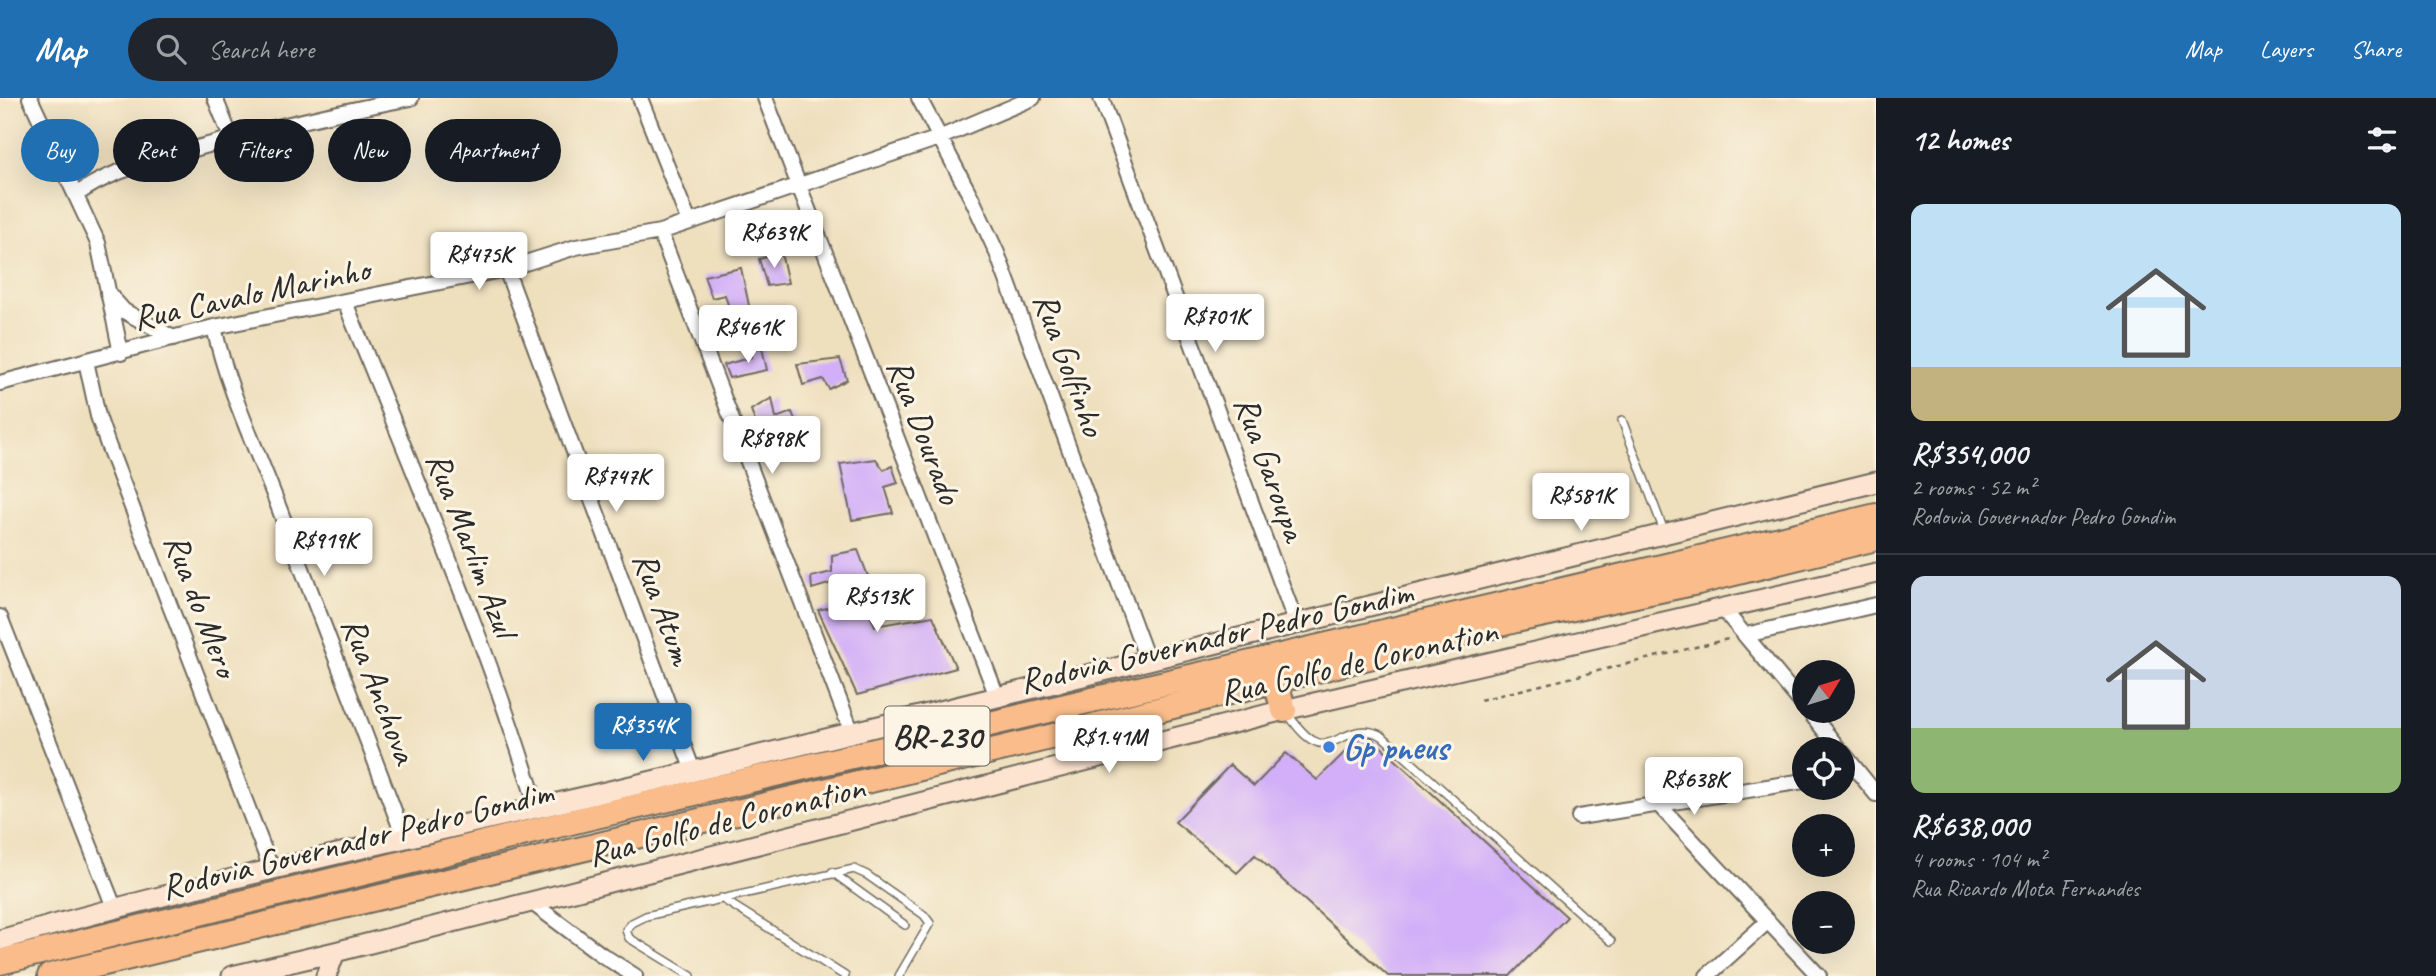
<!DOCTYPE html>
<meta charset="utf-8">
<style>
body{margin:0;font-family:Caveat,sans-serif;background:#20242c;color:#f1f3f6;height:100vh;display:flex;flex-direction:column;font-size:26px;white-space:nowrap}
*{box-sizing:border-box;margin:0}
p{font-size:23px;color:#9ea1a6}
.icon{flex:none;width:38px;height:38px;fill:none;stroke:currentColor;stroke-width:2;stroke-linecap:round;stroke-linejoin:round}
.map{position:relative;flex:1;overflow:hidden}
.side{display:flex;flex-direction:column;background:#171b24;width:560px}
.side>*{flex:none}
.top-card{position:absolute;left:21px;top:21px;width:665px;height:63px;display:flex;gap:14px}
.needle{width:46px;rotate:52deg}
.controls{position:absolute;left:1792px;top:562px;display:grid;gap:14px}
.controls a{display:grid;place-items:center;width:63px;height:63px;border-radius:50%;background:#171b24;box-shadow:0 7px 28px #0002;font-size:35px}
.price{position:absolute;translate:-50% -60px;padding:0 16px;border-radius:7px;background:#fff;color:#222;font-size:23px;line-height:46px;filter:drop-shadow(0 2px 4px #0008)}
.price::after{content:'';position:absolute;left:50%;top:42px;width:21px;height:16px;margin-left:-10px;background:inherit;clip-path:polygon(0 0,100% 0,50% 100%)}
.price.current{background:#1f6fb2;color:#fff}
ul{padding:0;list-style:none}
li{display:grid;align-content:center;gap:14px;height:371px;padding:0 35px}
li+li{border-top:2px solid #363941}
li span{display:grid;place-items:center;height:217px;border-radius:14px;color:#555}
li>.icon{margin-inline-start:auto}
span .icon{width:126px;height:126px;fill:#fffc;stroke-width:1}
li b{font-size:30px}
h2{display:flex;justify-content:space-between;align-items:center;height:84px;padding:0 35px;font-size:30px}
.tag{padding:0 24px;border-radius:32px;background:#171b24;box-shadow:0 7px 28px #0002;font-size:24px;line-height:63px}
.tag.current{background:#1f6fb2;color:#fff}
header{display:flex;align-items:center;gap:42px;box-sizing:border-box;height:98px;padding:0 35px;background:#1f6fb2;color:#fff}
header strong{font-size:33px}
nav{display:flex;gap:38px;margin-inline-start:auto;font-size:24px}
.search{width:490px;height:63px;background:#20242c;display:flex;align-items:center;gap:18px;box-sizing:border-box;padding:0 24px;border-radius:38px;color:#9ea1a6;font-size:26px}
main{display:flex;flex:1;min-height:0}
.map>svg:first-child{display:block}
.building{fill:#d2aff8}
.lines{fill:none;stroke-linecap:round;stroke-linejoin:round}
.lane-casing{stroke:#6f6a5e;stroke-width:10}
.street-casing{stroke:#6f6a5e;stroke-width:18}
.secondary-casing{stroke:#6f6a5e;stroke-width:23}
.highway-casing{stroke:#6f6a5e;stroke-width:28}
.path{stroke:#6f6a5e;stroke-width:2.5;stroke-dasharray:5 5;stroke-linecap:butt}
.lane{stroke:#fff;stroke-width:7}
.street{stroke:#fff;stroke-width:14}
.secondary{stroke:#fde4d0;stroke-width:19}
.highway{stroke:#f9bc8a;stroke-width:24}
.shop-dot{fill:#3f7fe0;stroke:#fcf5e5;stroke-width:2.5}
.labels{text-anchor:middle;stroke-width:6;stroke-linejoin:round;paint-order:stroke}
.shield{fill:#fcf5e5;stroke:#6a6863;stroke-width:2}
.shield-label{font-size:33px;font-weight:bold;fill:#2b2b2b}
.street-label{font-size:35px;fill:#2b2b2b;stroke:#fcf5e5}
.shop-label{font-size:35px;font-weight:bold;fill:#366cbe;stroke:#fcf5e5;text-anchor:start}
</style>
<header>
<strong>Map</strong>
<div class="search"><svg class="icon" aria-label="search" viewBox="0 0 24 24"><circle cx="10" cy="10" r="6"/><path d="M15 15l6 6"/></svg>Search here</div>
<nav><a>Map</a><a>Layers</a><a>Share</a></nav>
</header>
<main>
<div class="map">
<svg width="1876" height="878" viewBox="0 0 1876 878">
<rect width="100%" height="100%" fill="#fcf5e5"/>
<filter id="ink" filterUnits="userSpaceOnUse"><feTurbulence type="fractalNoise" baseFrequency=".0143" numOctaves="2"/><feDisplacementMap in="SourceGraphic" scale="14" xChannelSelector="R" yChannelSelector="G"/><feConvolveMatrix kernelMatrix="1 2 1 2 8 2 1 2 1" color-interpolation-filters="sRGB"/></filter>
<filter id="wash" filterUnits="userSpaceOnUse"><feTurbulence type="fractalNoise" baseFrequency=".00686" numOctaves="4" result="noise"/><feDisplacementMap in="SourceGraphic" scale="28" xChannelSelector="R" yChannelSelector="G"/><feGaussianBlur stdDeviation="1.57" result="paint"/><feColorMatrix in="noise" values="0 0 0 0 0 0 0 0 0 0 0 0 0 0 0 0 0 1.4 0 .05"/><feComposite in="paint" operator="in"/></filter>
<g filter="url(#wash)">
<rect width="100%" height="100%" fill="#eedfbd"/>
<g id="blocks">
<!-- building -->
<path class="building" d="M781,155L788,185L767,188L759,161Z
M741,170L751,217L733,223L725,197L712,200L704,178Z
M750,250H762L767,272L729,280L724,267L752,259Z
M840,261L847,282L829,291L823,281L803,287L797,266Z
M772,300L776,320L792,314L801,337H784L800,359L768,361L751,312Z
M876,361L884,372L892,368L898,385L885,389L893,415L852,422L840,366Z
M858,452L876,499L864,502L875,528L933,518L956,570L857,597L818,512L841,507L835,484L812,491L811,479L832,474V457Z
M1365,634L1567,819L1510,878H1388L1255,757L1237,775L1175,724L1230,667L1254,688L1286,655L1317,682Z"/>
</g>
</g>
<g filter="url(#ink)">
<use href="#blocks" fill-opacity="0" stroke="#6f6a5e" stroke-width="2"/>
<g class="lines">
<!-- lane casing -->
<g class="lane-casing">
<path id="lane" d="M1622,322L1664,433
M1287,615C1294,624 1303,638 1314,643C1334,655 1352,621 1382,638L1611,843
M832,774L905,827
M721,800L845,878
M691,878L629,840L626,832L632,825L646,818L854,771L867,777L924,817L930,825L899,878"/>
</g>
<!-- street casing -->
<g class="street-casing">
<path id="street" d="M30,0L98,145L121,255
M215,0L231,40
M640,0L689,124
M765,0L998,601
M919,0L972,101L997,155L1147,561
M1101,0L1296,525
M76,97C107,74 143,66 180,55C255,33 333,15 411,0
M660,134L852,635
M506,171L693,673
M108,195L124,213L173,240
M345,204C412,371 485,538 537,710
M214,229C228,293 256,349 279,410C320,519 362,629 404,739
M86,263L98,318L108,347L271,770
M0,285L214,229L506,171L576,149L660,134L939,40L1033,0
M1723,511L1804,608
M0,519L114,809
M1746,537L1876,507
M1808,612L1839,651
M1843,655L1876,696
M1659,707L1819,878
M1579,719L1804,683
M531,804L602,857L635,878
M1707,878L1768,823"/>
</g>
<!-- secondary casing -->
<g class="secondary-casing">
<path id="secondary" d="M0,842C234,775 471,727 707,670C1097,576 1486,478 1876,384
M232,878L335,854L1284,612L1876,475
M326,878L335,854"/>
</g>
<!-- highway casing -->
<g class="highway-casing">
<path id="highway" d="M1275,583L1284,612
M0,864C195,818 389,768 583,721C1014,617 1446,522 1876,418
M50,878L1034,643L1516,522L1698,484L1876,440"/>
</g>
<!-- path -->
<path class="path" d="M1480,602L1728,541"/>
<!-- lane -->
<use href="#lane" class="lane"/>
<!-- street -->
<use href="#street" class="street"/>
<!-- secondary -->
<use href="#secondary" class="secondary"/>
<!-- highway -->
<use href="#highway" class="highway"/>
</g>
</g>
<!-- markers -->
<circle class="shop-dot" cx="1329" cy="649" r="7"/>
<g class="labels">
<!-- shield labels -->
<rect class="shield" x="884.5" y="608.5" width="105" height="59" rx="5"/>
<g class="shield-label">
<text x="937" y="650">BR-230</text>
</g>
<!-- street labels -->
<g class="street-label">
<text transform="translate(251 195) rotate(-12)" y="12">Rua Cavalo Marinho</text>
<text transform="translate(1070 266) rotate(70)" y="12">Rua Golfinho</text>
<text transform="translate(925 333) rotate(69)" y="12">Rua Dourado</text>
<text transform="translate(1271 370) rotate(70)" y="12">Rua Garoupa</text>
<text transform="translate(472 446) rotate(69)" y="12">Rua Marlim Azul</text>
<text transform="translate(202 507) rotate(69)" y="12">Rua do Mero</text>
<text transform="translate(664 510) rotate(70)" y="12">Rua Atum</text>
<text transform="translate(1216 538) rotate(-13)" y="12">Rodovia Governador Pedro Gondim</text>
<text transform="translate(1358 563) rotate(-13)" y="12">Rua Golfo de Coronation</text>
<text transform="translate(380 592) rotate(69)" y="12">Rua Anchova</text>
<text transform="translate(726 722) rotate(-14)" y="12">Rua Golfo de Coronation</text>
<text transform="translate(357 741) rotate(-14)" y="12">Rodovia Governador Pedro Gondim</text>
</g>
<!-- shop labels -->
<g class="shop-label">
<text x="1343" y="661">Gp pneus</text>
</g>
</g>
</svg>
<div class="controls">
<a><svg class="needle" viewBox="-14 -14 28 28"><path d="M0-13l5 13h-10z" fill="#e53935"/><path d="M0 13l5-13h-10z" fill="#9ea1a6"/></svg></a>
<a><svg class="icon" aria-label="locate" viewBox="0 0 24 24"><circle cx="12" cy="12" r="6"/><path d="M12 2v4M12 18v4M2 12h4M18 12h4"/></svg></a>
<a>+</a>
<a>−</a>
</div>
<b class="price" style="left:774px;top:172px">R$639K</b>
<b class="price" style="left:479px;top:194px">R$475K</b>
<b class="price" style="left:1215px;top:256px">R$701K</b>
<b class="price" style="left:748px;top:267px">R$461K</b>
<b class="price" style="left:772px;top:378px">R$898K</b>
<b class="price" style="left:616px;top:416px">R$747K</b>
<b class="price" style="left:1581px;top:435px">R$581K</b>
<b class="price" style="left:324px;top:480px">R$919K</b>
<b class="price" style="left:877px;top:536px">R$513K</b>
<b class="price current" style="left:643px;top:665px">R$354K</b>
<b class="price" style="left:1109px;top:677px">R$1.41M</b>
<b class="price" style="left:1694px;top:719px">R$638K</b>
<div class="top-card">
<a class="tag current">Buy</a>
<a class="tag">Rent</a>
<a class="tag">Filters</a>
<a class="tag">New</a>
<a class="tag">Apartment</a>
</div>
</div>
<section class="side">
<h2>12 homes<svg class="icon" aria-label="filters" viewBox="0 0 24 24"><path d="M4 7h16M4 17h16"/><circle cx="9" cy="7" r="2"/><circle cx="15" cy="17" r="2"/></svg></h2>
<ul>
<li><span style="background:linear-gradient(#bfe0f5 75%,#c2b280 0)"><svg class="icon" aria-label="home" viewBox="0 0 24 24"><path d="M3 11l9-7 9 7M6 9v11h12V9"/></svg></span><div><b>R$354,000</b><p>2 rooms · 52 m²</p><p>Rodovia Governador Pedro Gondim</p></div></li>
<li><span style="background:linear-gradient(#c9d6e8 70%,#8fb573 0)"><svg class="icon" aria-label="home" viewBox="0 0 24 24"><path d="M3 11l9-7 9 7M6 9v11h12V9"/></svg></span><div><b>R$638,000</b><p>4 rooms · 104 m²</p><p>Rua Ricardo Mota Fernandes</p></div></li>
</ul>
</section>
</main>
